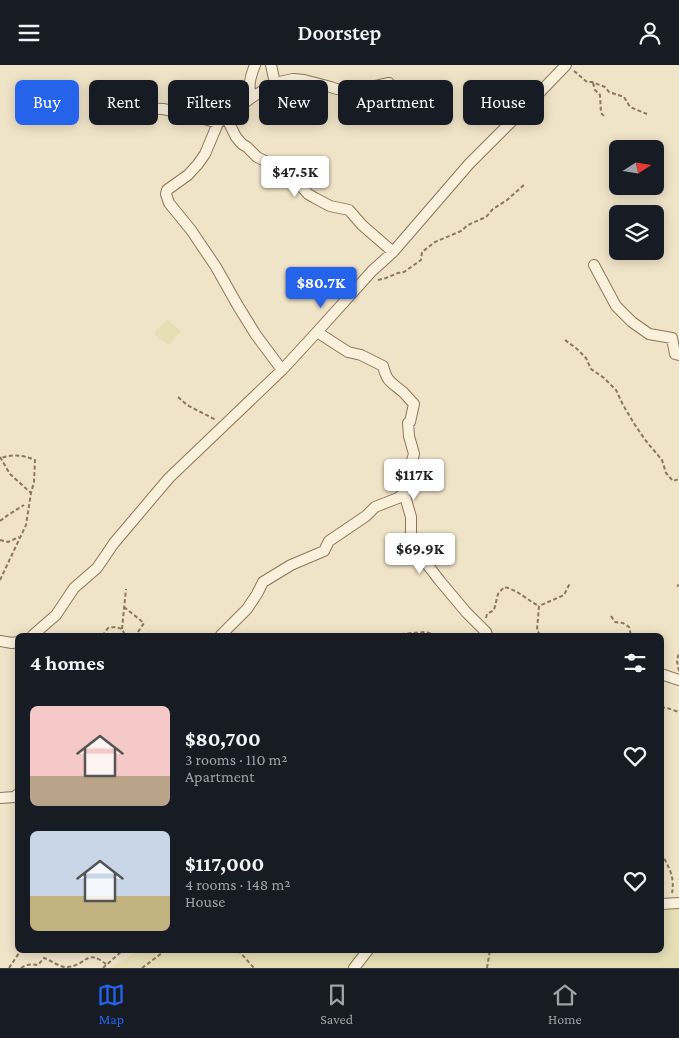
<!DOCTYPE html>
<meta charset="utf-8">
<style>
body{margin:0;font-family:"Crimson Pro",serif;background:#20242c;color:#f1f3f6;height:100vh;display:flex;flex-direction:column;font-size:19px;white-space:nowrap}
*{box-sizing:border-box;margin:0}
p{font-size:16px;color:#9ea1a6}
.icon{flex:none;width:28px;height:28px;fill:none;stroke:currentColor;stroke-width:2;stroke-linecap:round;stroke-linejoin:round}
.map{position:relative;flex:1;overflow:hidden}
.sheet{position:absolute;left:15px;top:568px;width:649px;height:320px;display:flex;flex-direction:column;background:#171b24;border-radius:8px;box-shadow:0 2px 12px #0003}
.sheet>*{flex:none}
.hud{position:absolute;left:15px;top:15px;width:650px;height:45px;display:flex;gap:10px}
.needle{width:32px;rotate:78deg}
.buttons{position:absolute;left:609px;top:75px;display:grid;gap:10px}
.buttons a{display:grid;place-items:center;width:55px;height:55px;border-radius:8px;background:#171b24;box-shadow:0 2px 12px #0003;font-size:25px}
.price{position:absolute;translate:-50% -42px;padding:0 11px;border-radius:5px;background:#fff;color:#222;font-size:16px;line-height:32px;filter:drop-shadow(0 1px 2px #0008)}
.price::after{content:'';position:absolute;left:50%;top:30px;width:15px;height:11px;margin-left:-8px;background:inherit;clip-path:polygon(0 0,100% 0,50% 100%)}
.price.current{background:#2563eb;color:#fff}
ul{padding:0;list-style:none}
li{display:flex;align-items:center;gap:15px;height:125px;padding:0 15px}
li span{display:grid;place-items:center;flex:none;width:140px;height:100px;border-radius:8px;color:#555}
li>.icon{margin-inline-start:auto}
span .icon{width:60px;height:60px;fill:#fffc;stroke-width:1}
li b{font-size:21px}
h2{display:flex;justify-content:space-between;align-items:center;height:60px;padding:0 15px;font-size:21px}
.tag{padding:0 18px;border-radius:8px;background:#171b24;box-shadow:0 2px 12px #0003;font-size:18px;line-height:45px}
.tag.current{background:#2563eb;color:#fff}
header{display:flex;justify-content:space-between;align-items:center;height:65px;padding:0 15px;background:#171b24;font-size:22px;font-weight:600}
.dock{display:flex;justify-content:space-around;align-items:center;height:70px;border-top:1px solid #363941;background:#171b24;font-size:14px;color:#9ea1a6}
.dock a{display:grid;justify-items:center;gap:2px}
.dock .current{color:#2563eb}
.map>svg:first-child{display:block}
.farmland{fill:#e6deb5}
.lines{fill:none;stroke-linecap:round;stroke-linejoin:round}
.minor-casing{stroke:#8d765c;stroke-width:12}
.path{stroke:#8d765c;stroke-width:2;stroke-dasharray:4 2.5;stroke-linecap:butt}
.minor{stroke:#faf1dc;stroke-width:10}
</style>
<header><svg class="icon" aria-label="menu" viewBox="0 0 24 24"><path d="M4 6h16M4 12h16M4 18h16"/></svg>Doorstep<svg class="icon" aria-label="person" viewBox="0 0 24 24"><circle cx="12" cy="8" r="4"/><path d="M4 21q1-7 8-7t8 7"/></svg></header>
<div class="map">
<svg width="679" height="903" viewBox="0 0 679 903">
<rect width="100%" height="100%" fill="#f0e4c8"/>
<!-- farmland -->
<path class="farmland" d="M168,255L181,266L169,280L154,269L157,264Z
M679,837V903H108L141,885H661V838Z"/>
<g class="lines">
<!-- minor casing -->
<g class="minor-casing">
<path id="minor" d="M271,0L275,18
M251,33C248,21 250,12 255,0
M226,52L236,72L242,79L247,82L257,92L289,108L308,129L315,133L330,141L349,145L362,160L393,187
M105,54L127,44L144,43L163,44L183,48L218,58
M594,200L616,241L632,257L649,269L672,273L675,289L679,290
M282,305L256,270L238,241L216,202L191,165L169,138L166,129L167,125L188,110L198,99L205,89L218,58L251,33L275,18L293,14L304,15L331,22C344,29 373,21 389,18
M404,428L411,452V468L415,480L423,494L440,516L466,547L486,567L487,570
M33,570L56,550L74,523L97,503L114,478L169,413L282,305L317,267L372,206L393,187L469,99L521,47L566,0
M221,570L247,544L257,529L263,517L291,500L324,486L329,476L366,451L375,442L398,433L408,425L409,406L414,389L409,371L408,358L410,357L414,339C410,335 407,331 403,327C391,317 387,317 383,301L361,290L348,287L317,267
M0,576L12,578L18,577
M661,609L679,615
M0,733L14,732L18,729
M661,839L679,838
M354,903L368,885"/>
</g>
<!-- path -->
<path class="path" d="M574,6L587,17H592L605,22L609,27L624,32L630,42L647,49
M593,18L595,25L600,30L601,48L604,51
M378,215L386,213L398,208L404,207L421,195L422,187L435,177L461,166L468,160L486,152L493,144L507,135L525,119
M565,275L577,284L586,293L591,304L604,313L616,325L623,340L635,360L646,376L662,395L666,408L673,416L679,414
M178,332L187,340L216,355
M0,392L10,409L31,428
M0,456L8,450L24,440
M0,475L8,477L19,472
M0,515L26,460L31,428L34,417L35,395C23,390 13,389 1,393
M677,521L679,520
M124,542L144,558L136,570
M611,551L615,557L623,558L629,562L631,570
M486,553L487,549L494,545L498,529L504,522C518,525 527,535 539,541
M122,564L126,524
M102,570H103L108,563L116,562L122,564L125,570
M388,570L425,567L436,570
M540,570L537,565L539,541L564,530L570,518
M679,606L677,596L679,587
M661,642L667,643L679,647
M661,788C669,802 675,812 672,828
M238,885L254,903
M9,903L21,885
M21,903C27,899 31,899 38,900L44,893C51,895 60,903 67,902C87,901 86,882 107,900
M103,903L123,885
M142,903L166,885
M487,903L490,885"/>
<!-- minor -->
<use href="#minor" class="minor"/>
</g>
</svg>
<div class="buttons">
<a><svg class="needle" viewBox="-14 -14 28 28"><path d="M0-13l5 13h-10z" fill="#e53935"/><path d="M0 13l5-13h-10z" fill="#9ea1a6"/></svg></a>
<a><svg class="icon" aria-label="layers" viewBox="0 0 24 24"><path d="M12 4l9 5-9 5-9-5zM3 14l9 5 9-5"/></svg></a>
</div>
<b class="price" style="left:295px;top:133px">$47.5K</b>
<b class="price current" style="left:321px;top:244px">$80.7K</b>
<b class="price" style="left:414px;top:436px">$117K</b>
<b class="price" style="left:420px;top:510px">$69.9K</b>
<div class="hud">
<a class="tag current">Buy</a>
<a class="tag">Rent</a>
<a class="tag">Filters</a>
<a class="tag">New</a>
<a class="tag">Apartment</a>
<a class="tag">House</a>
</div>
<section class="sheet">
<h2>4 homes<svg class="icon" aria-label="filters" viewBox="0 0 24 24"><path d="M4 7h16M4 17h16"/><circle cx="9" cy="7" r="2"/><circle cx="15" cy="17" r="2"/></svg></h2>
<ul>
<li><span style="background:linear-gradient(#f6c9c9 70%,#b9a48a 0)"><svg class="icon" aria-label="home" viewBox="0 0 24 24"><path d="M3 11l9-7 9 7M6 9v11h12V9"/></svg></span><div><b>$80,700</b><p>3 rooms · 110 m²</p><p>Apartment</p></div><svg class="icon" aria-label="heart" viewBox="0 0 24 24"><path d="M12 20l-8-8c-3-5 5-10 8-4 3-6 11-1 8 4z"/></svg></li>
<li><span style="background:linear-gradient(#c9d6e8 65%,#c2b280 0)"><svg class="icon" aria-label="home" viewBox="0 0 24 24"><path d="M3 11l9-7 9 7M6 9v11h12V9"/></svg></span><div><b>$117,000</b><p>4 rooms · 148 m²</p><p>House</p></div><svg class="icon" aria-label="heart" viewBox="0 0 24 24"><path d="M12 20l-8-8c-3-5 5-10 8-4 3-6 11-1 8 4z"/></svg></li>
</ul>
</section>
</div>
<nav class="dock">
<a class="current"><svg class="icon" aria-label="map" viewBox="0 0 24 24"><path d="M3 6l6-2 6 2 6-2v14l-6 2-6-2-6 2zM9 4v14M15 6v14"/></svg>Map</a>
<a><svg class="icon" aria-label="saved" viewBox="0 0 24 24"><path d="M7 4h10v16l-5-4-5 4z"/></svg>Saved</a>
<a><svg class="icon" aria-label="home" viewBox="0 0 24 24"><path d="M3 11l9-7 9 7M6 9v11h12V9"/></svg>Home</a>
</nav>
